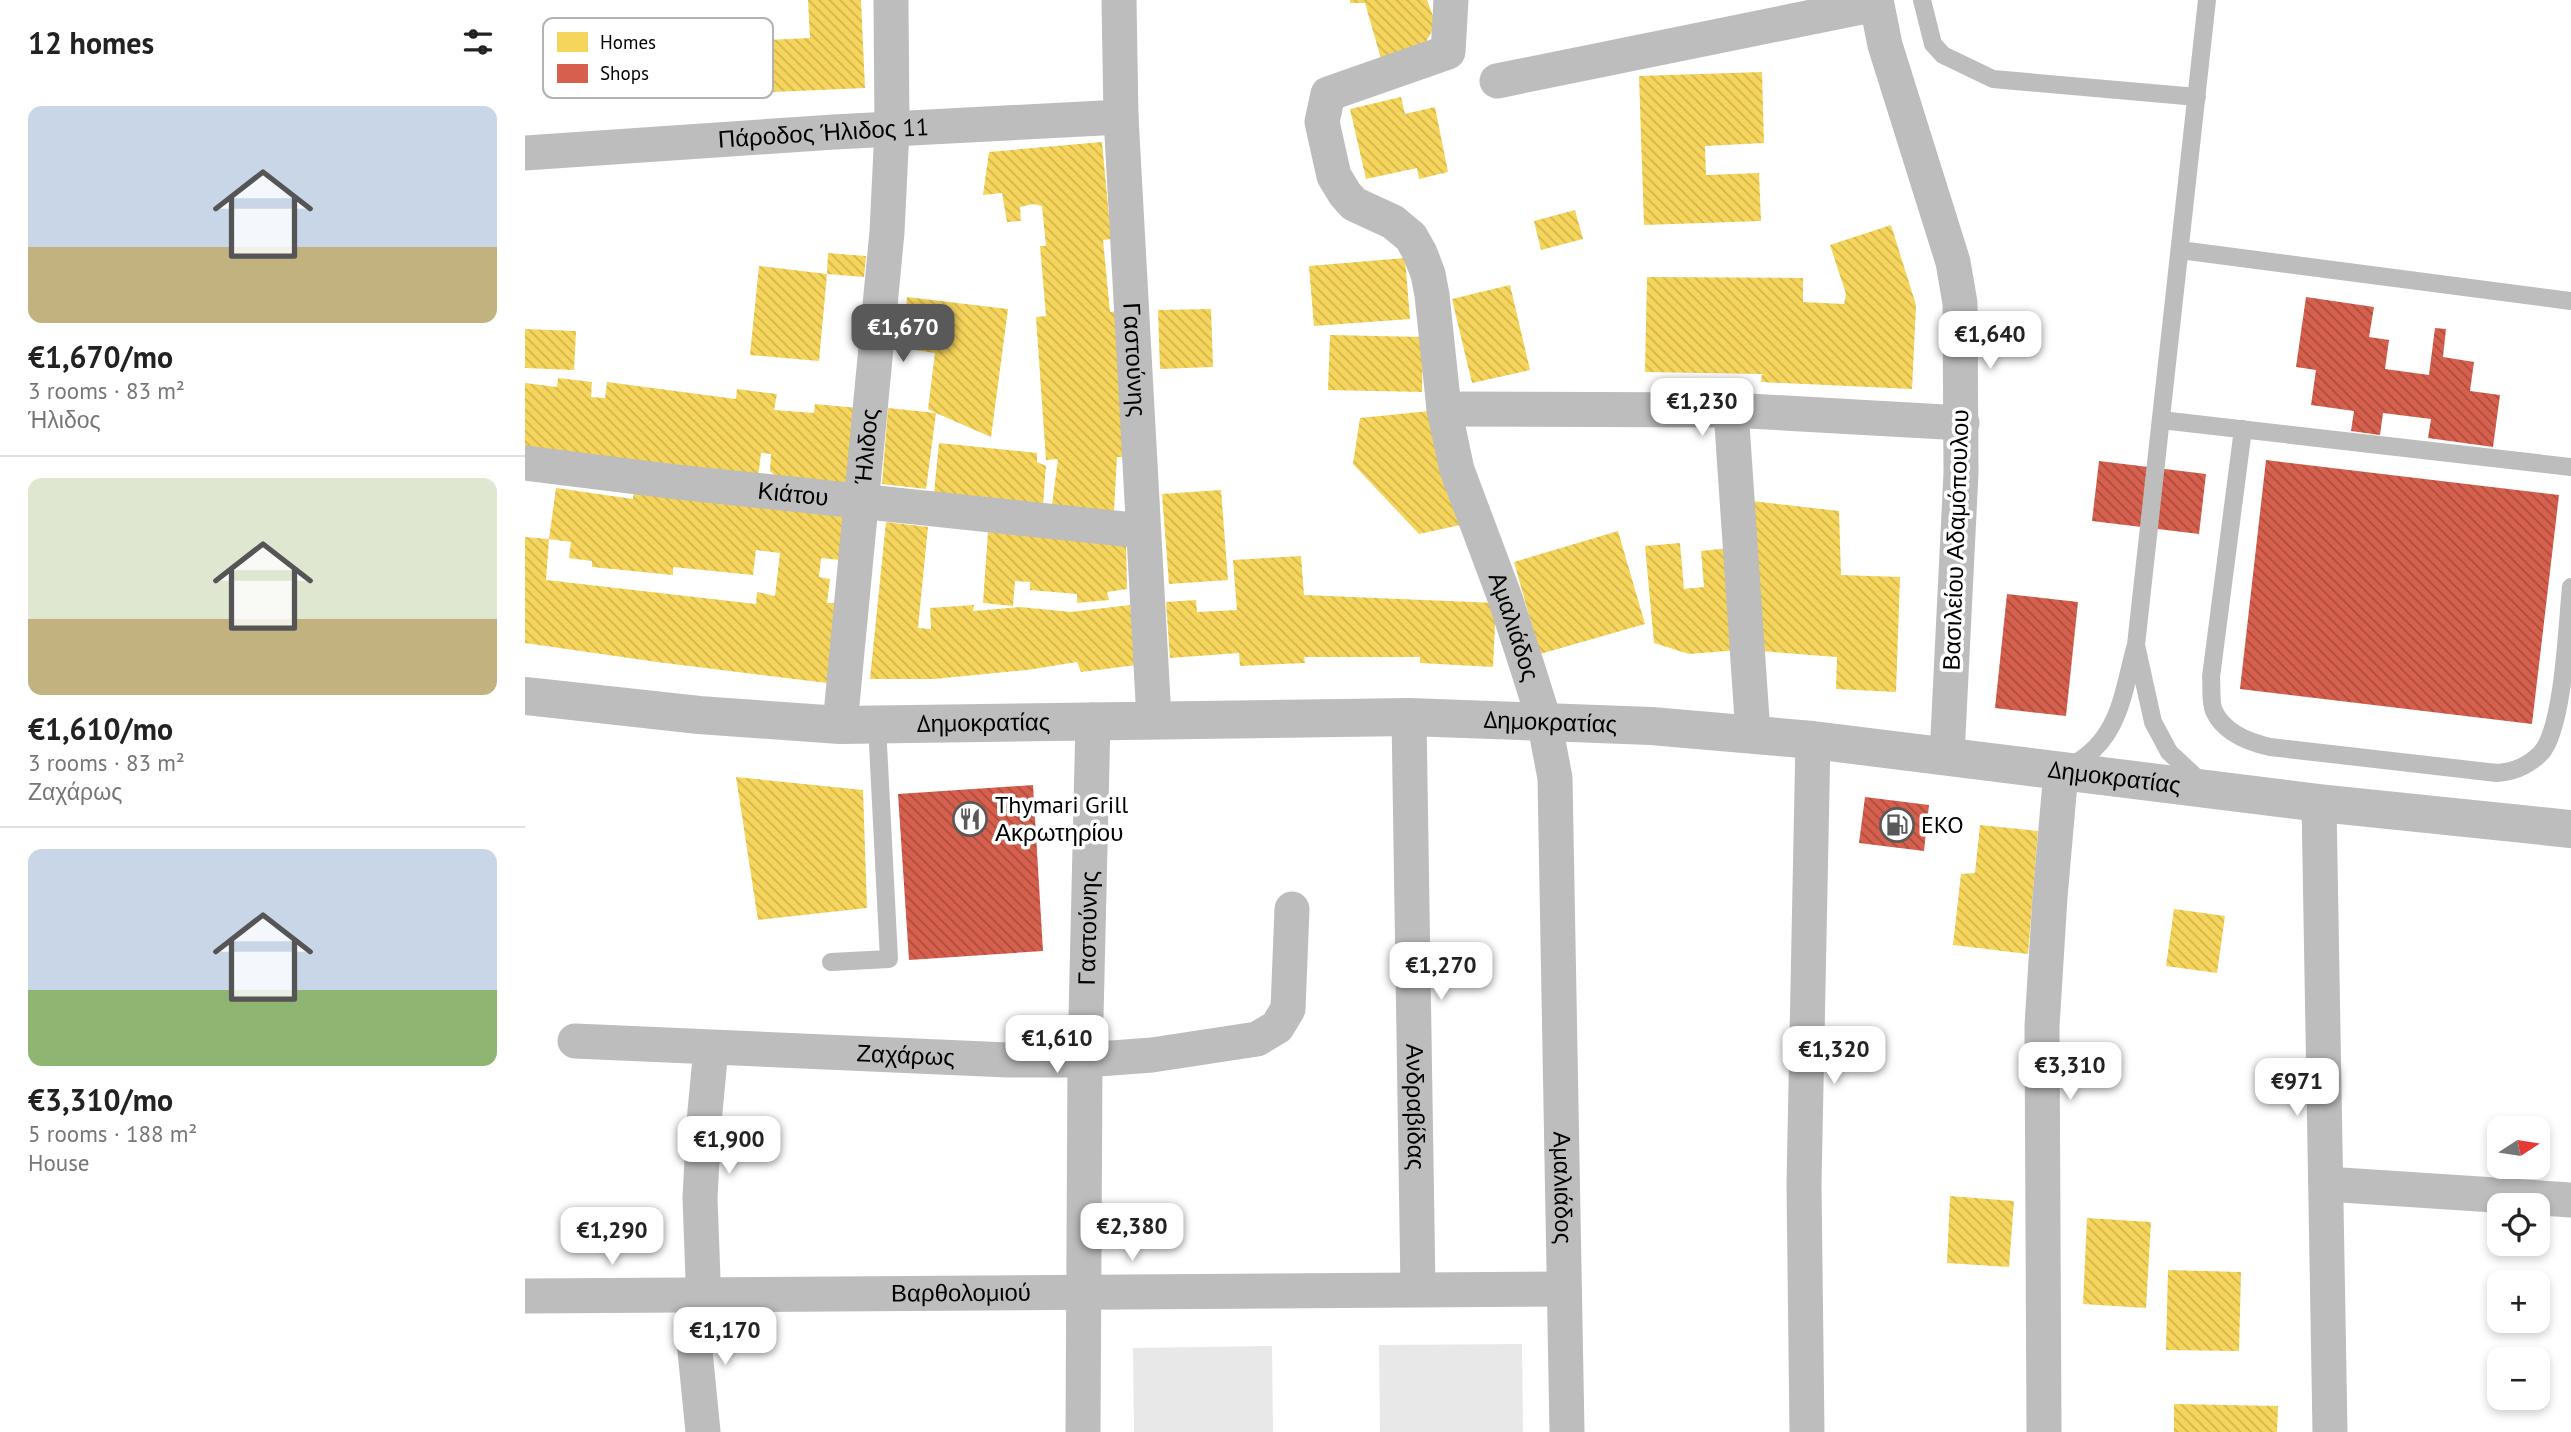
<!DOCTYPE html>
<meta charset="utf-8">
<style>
body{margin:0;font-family:"PT Sans",sans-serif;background:#f2f2f2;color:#222;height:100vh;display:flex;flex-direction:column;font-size:26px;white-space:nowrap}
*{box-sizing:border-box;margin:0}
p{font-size:23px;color:#767676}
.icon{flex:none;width:38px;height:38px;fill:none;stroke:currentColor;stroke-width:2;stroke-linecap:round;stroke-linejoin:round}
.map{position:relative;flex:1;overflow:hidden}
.drawer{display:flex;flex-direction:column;background:#fff;width:525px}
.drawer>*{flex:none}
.needle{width:46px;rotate:78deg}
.buttons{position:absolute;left:1962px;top:1116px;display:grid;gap:14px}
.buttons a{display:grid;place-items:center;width:63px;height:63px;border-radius:14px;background:#fff;box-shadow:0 4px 10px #0003;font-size:35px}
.price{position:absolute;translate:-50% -60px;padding:0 16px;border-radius:14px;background:#fff;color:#222;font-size:23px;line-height:46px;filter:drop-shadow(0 2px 4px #0008)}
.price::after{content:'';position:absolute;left:50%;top:42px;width:21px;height:16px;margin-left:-10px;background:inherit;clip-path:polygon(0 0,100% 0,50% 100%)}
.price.active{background:#595959;color:#fff}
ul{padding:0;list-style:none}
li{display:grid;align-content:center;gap:14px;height:371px;padding:0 28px}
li+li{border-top:2px solid #e0e0e0}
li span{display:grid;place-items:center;height:217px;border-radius:14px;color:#555}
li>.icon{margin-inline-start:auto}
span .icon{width:126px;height:126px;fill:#fffc;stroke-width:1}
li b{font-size:30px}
h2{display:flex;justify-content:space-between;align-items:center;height:84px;padding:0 28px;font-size:30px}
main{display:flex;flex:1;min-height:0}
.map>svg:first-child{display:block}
.grass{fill:#e8e8e8}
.homes{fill:url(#homes-back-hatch);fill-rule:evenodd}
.shops{fill:url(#shops-back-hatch)}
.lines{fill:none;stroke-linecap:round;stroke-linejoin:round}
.service{stroke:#bdbdbd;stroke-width:18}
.minor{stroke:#bdbdbd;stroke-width:35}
.primary{stroke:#bdbdbd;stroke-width:38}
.labels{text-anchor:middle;stroke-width:7;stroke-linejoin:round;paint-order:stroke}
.street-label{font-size:24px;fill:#000;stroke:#fff}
.poi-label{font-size:24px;fill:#000;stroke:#fff;text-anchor:start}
.key{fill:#fff;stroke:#b2b2b2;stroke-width:2}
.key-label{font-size:19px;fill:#000}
</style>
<main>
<section class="drawer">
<h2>12 homes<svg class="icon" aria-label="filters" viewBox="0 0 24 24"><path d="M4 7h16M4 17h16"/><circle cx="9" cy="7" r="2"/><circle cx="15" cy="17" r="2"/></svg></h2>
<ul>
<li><span style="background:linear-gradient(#c9d6e8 65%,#c2b280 0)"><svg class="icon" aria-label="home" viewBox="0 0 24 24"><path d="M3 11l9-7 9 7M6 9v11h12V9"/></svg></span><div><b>€1,670/mo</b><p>3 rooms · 83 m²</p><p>Ήλιδος</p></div></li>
<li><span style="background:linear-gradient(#dfe7d0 65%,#c2b280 0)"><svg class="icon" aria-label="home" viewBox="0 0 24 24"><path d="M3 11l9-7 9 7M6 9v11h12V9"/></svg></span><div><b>€1,610/mo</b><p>3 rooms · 83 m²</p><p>Ζαχάρως</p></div></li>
<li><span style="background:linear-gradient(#c9d6e8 65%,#8fb573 0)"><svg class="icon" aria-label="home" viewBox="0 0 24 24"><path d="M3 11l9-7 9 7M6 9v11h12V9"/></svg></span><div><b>€3,310/mo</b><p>5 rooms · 188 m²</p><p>House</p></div></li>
</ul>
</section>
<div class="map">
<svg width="2046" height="1432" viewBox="0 0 2046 1432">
<defs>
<pattern id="homes-back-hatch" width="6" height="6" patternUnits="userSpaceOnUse" patternTransform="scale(1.75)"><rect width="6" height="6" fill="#f6d55c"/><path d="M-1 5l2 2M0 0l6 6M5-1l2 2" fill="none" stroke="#d1b54e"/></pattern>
<pattern id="shops-back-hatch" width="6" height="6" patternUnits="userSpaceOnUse" patternTransform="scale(1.75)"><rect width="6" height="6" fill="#d6604d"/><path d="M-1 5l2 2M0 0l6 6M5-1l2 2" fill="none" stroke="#ab4d3e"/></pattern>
</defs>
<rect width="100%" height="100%" fill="#fff"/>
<!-- grass -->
<path class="grass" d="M997,1344L998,1432H855L854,1345Z
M747,1346L748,1432H609L608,1348Z"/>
<!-- homes -->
<path class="homes" d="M283,0H336L340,88L176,95L173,43L285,38Z
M825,0H902L911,24L893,56L858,66L840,3H825Z
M1237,72L1239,143L1180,146L1181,175L1234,173L1236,221L1119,225L1114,76Z
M876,97L880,114L910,107L923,172L894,179L892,168L841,179L825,109Z
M577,142L586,239L578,240L585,312L593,311L599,457H592L589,511L527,505L533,459L521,460L511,317L521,316L515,246H521L517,206L508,204L495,207L496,221L482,222L477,193L458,195L464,152Z
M1050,210L1058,239L1016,250L1009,221Z
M1366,225L1391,305L1387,389L1236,382L1237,374L1120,372L1122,277L1278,278V302L1319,304L1321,294L1305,245Z
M303,253L341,256L339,277L302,274Z
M880,258L885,319L789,326L784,266Z
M234,266L302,274L294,361L225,355Z
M985,285L1005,370L947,383L927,299Z
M382,297L483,309L466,437L411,413L401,489L357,484L363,408L411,413L403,409L410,353L377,348Z
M686,309L688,367L635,369L633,310Z
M0,329L51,331L49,370L0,368Z
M805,335L898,337L897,392L803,390Z
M33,378L67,382L66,397L80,398L82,382L211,399L212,389L252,394L249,410L289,413L290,404L333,408L327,486L254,479L245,471L246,454L236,453L233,478L0,450V383L32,387Z
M914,410L940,524L894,534L828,464L835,418Z
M414,443L512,453V462L521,466L518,505L409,493Z
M31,488L108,499L109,491L319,512L315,560L296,558L294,577L305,579L302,603H312L302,683L132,662L0,643V537L24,539ZM24,539L46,542L44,558L67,561V567L148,575V567L228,575L231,550L255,553L250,596L232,592L231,604L21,580Z
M696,490L703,580L644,584L637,494Z
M1227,501L1314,511L1316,575L1375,577L1371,692L1311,689L1312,657L1235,651Z
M361,522L403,527L393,628L406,629L405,608L449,605L448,611L495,607L546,612L605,605L612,665L556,672L552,662L502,670L409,679H345Z
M1093,531L1120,624L1015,654L989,562Z
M463,532L601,544L602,589L582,592L584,600L552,603V594L505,590V582L490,581L488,606L458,603Z
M1155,543L1159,589L1179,587L1176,551L1205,548L1214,650L1164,654L1129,643L1120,546Z
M776,556L779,595L971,603L968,667L895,663V657H779L780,663L715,666L714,653L645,658L641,602L671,600L672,612L712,610L708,560Z
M211,777L338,790L342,908L233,920Z
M1455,825L1513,831L1503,954L1428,945L1436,874L1450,873Z
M1649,909L1700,916L1692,973L1641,966Z
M1425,1196L1489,1201L1484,1267L1422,1263Z
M1562,1218L1626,1222L1621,1308L1558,1304Z
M1643,1270L1716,1272L1714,1351L1641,1350Z
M1649,1404L1753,1406L1752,1432H1649Z"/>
<!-- shops -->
<path class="shops" d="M1781,297L1849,307L1844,337L1864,340L1860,369L1904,375L1910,328L1921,329L1918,357L1949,362L1945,391L1975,395L1968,447L1903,438L1906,419L1858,413L1855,435L1826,431L1829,411L1786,405L1791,370L1771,367Z
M1741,460L2034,495L2007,724L1715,689Z
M1574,461L1681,474L1674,534L1567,521Z
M1482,594L1553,602L1541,716L1470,708Z
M508,785L518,951L384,960L373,794Z
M1340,797L1404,805L1399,851L1334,843Z"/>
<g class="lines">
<!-- service -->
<path class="service" d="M1397,0L1408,44L1418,55L1468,79L1672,97
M1655,250L2046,301
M1636,420L2046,467
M1718,429L1686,677C1687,687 1685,702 1689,711C1699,733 1723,742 1745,747L1972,773C1989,772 2003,766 2016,753C2039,727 2042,624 2046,587
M1546,766C1594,740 1597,697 1610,648
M1676,782L1644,752L1628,722L1611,645L1682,0
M306,962L364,959L352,725"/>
<!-- minor -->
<g class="minor">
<path id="s1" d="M594,0L596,117L629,719"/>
<path id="s2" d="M926,0L923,52L803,94L797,122L809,176L820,194L829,204L868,222L886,237L895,253L903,274L907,295L919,409L932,470L980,598L1002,666L1019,720L1030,778L1042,1432"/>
<path d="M1351,0L1360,45L1428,262L1435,303L1436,473L1422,756"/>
<path d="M972,81L1351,4"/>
<path id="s3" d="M0,153L309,132L596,117"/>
<path d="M919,409L1206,410L1437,423"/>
<path d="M1206,410L1228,734"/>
<path id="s4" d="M0,463L152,482L618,531"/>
<path id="s5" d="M884,717L893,1289"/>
<path id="s6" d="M315,725L362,232L367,129L366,0"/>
<path d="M1794,803L1805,1432"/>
<path id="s7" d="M50,1041L483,1060H560L627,1055L732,1039L752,1027L763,1009L767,909"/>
<path d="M1801,1184L2046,1200"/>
<path id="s8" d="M0,1296L1039,1289"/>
<path d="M178,1432L168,1331L171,1305L178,1279L175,1198L179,1122L186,1048"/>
<path id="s9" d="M558,1432L560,1060L568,720"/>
<path d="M1282,1432L1279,1184L1288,740"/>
<path d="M1519,1432L1517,1026L1525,897L1536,771"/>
</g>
<!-- primary -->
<path class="primary" id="s10" d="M0,696L174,715L315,725L884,717L1126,726L1288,740L1794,803L2046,829"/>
</g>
<!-- icons -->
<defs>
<g id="restaurant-ring" transform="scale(1.75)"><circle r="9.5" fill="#fff" stroke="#595959" stroke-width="1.5"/><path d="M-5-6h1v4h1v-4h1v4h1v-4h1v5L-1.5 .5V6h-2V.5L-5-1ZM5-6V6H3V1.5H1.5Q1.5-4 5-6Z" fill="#595959"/></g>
<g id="fuel-ring" transform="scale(1.75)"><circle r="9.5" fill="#fff" stroke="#595959" stroke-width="1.5"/><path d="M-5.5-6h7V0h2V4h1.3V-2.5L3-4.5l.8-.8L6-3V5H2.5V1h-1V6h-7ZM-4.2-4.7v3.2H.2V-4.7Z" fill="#595959"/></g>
</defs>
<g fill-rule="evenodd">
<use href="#restaurant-ring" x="445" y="819"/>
<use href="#fuel-ring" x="1372" y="825"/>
</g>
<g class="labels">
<!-- street labels -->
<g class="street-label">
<text dy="8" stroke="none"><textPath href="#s3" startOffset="299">Πάροδος Ήλιδος 11</textPath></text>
<text dy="8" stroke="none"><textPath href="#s1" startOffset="360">Γαστούνης</textPath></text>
<text dy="8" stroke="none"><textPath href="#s6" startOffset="280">Ήλιδος</textPath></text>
<text dy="8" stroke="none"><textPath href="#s4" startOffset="270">Κιάτου</textPath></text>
<text transform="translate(1431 540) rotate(-88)" y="8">Βασιλείου Αδαμόπουλου</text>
<text dy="8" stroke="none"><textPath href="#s2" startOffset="770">Αμαλιάδος</textPath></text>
<text dy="8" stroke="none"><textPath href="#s10" startOffset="1027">Δημοκρατίας</textPath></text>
<text dy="8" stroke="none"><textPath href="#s10" startOffset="460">Δημοκρατίας</textPath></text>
<text dy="8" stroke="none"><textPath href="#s10" startOffset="1594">Δημοκρατίας</textPath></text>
<text dy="8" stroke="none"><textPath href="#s9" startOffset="504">Γαστούνης</textPath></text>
<text dy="8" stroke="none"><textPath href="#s7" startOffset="331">Ζαχάρως</textPath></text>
<text dy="8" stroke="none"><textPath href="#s5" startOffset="390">Ανδραβίδας</textPath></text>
<text dy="8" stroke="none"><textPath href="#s2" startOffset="1337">Αμαλιάδος</textPath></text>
<text dy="8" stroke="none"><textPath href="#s8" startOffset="436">Βαρθολομιού</textPath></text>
</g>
<!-- poi labels -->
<g class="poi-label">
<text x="470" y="813">Thymari Grill<tspan x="470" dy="28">Ακρωτηρίου</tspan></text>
<text x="1396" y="833">EKO</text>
</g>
</g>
<!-- legend -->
<rect x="18" y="18" width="230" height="80" rx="10" class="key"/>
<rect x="32" y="32" width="31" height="20" fill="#f6d55c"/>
<rect x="32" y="64" width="31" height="19" fill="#d6604d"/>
<g class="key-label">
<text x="75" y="49">Homes</text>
<text x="75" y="80">Shops</text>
</g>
</svg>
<div class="buttons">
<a><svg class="needle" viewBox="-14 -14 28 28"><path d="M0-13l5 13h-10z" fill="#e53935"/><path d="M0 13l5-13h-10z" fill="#767676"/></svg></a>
<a><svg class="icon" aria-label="locate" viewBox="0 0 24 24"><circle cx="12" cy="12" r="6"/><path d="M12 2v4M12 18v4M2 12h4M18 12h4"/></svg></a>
<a>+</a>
<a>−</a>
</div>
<b class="price active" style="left:378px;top:364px">€1,670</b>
<b class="price" style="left:1465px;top:371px">€1,640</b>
<b class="price" style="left:1177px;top:438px">€1,230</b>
<b class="price" style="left:916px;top:1002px">€1,270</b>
<b class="price" style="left:532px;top:1075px">€1,610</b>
<b class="price" style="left:1309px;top:1086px">€1,320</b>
<b class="price" style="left:1545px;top:1102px">€3,310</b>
<b class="price" style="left:1772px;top:1118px">€971</b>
<b class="price" style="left:204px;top:1176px">€1,900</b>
<b class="price" style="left:607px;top:1263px">€2,380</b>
<b class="price" style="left:87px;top:1267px">€1,290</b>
<b class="price" style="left:200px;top:1367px">€1,170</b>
</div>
</main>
